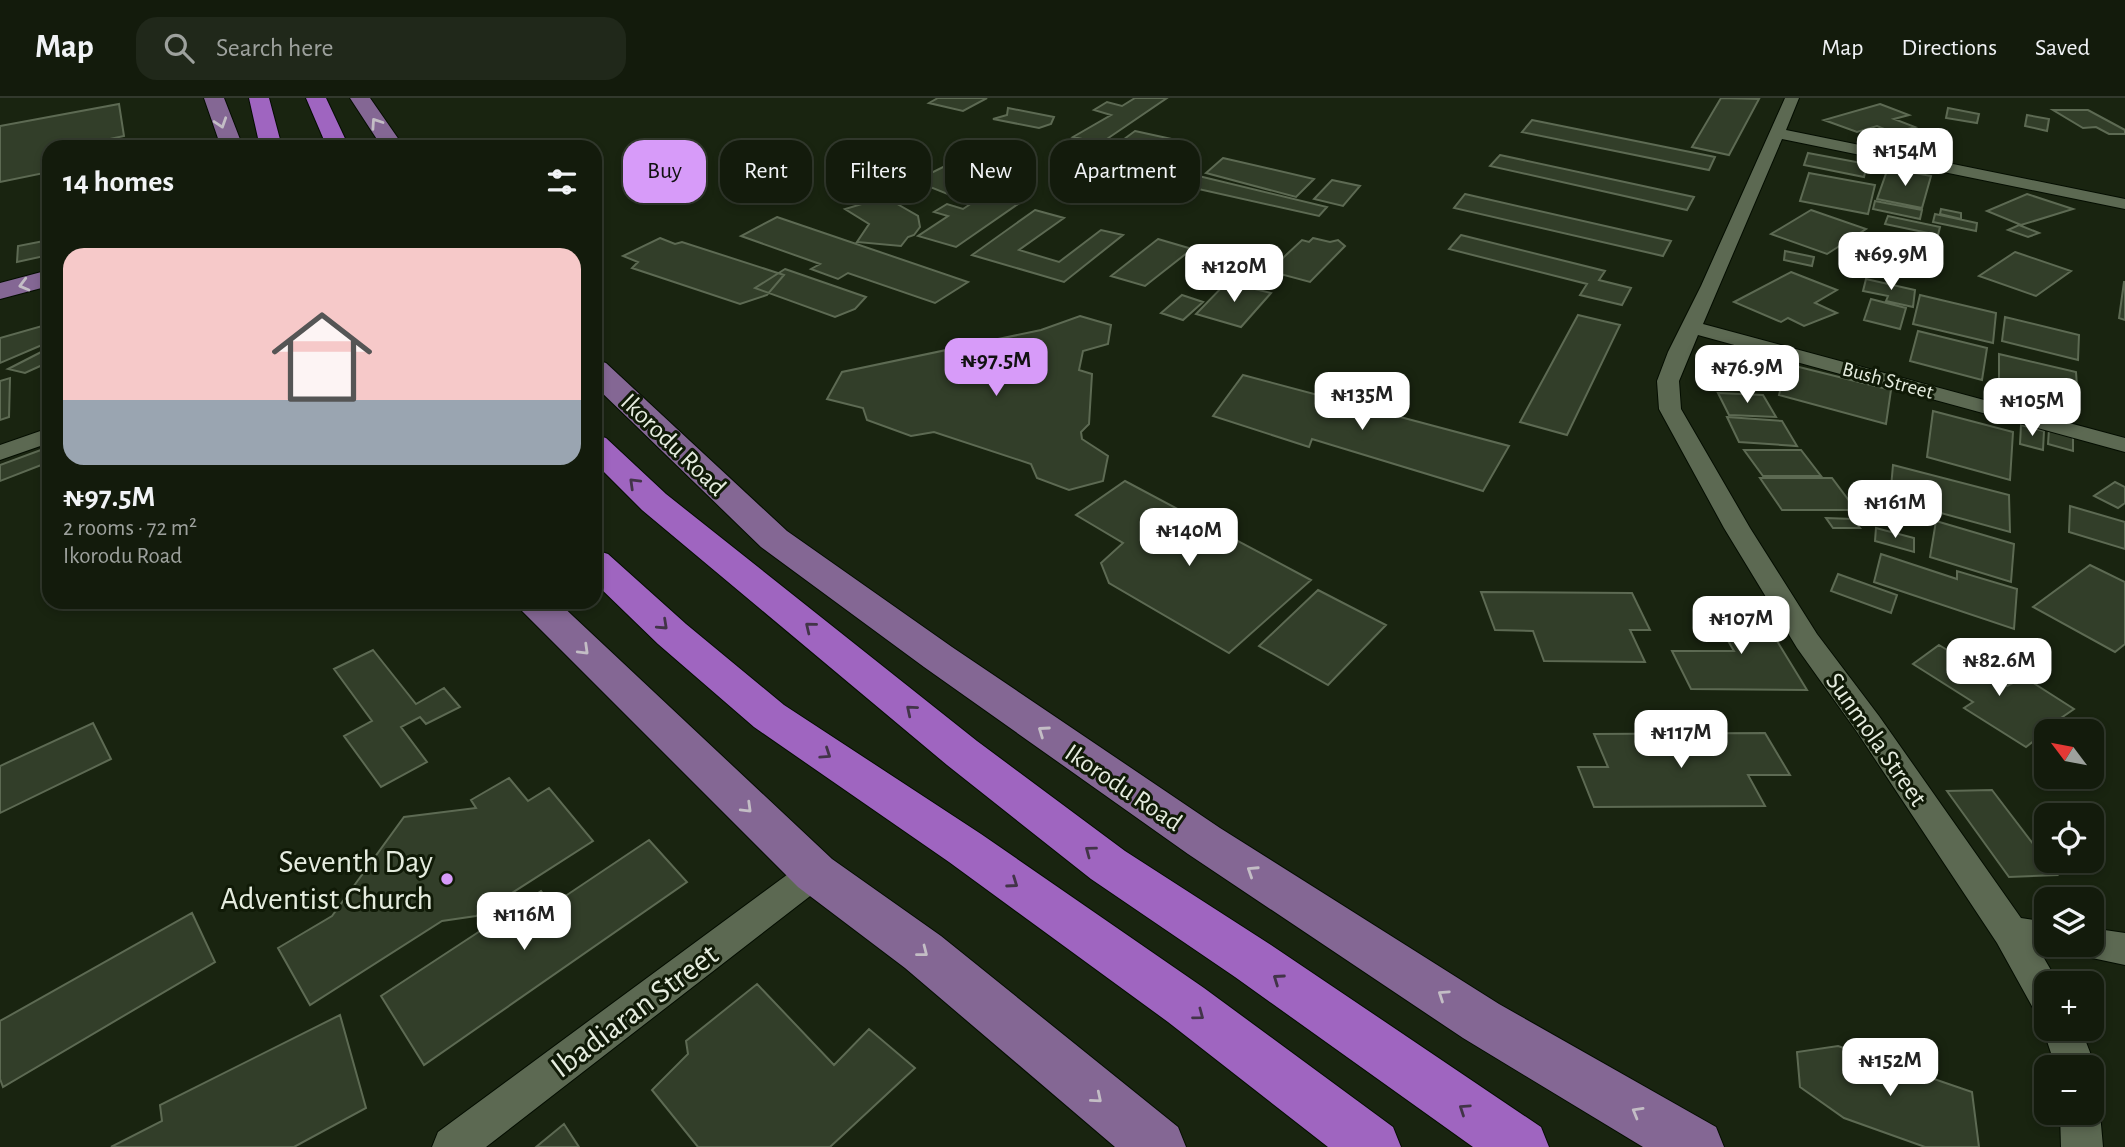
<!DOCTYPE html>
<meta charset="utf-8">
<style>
body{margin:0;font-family:"Alegreya Sans",sans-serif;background:#20281a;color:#f1f3f6;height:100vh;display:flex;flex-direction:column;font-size:26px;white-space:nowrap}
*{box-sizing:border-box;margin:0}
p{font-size:23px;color:#9da19d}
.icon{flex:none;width:38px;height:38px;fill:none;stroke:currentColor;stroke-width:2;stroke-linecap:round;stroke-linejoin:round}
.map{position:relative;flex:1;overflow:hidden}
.details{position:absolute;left:42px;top:42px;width:560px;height:469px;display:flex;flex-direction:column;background:#131b0c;border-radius:21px;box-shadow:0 4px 10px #0003,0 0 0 2px #32392d}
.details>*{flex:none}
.guide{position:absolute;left:623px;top:42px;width:665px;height:63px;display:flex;gap:14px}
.needle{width:46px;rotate:302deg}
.tools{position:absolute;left:2034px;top:621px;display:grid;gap:14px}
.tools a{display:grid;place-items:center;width:70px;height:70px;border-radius:14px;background:#131b0c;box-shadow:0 4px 10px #0003,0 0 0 2px #32392d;font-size:35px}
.price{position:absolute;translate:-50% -60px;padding:0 16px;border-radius:14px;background:#fff;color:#222;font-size:23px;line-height:46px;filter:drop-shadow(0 2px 4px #0008)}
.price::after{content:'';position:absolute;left:50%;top:42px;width:21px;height:16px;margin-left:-10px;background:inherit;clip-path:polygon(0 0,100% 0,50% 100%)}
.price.on{background:#d79bf9;color:#111}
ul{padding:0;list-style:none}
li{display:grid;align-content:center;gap:14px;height:371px;padding:0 21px}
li+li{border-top:2px solid #32392d}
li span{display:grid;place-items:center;height:217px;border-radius:21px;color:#555}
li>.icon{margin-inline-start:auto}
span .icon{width:126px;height:126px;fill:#fffc;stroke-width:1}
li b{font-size:30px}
h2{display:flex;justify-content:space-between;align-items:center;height:84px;padding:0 21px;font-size:30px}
.tag{padding:0 24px;border-radius:21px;background:#131b0c;box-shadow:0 4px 10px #0003,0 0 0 2px #32392d;font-size:24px;line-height:63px}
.tag.on{background:#d79bf9;color:#111}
header{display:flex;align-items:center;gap:42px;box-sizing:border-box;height:98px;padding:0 35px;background:#131b0c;border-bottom:2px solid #32392d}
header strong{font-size:33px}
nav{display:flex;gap:38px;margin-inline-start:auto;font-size:24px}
.search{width:490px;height:63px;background:#20281a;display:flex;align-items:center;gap:18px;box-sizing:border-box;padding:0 24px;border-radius:21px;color:#9da19d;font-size:26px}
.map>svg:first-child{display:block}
.building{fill:#323e29;stroke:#5d6a53;stroke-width:2}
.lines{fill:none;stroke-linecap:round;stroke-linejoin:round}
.street-casing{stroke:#040d00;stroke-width:2}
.primary-casing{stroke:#040d00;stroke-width:2}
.highway-casing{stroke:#040d00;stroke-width:2}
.street{fill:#5c6952;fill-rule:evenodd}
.primary{fill:#846794;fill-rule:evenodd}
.highway{fill:#9f65c0;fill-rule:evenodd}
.oneway{stroke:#c3bdc5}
.oneway2{stroke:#423448}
.poi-dot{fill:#d79bf9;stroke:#101a07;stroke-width:2.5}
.labels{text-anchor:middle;stroke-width:6;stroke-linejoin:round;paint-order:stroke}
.far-street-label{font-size:21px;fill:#e5ecdf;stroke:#101a07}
.street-label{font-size:26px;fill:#e5ecdf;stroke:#101a07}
.near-poi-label{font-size:32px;fill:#e5ecdf;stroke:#101a07;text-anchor:end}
.near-street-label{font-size:32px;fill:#e5ecdf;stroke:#101a07}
</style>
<header>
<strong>Map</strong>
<div class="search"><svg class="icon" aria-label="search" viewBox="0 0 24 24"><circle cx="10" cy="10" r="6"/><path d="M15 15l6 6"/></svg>Search here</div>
<nav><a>Map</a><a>Directions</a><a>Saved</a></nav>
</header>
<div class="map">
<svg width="2125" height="1049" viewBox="0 0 2125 1049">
<rect width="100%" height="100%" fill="#192410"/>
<!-- building -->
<path class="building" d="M938,0H987L963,13L929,5Z
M1135,0H1167L1101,45L1073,39L1111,17L1094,12L1107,4L1122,8Z
M1721,0L1759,1L1729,57L1692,49Z
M119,6L124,38L105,42L106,49H49V74L0,84V28Z
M1880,6L1909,17L1894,21L1915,29L1894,35L1877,28L1857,34L1824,22Z
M1008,10L1054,19L1051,26L1039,30L993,21L1007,17Z
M1948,10L1979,16L1977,25L1946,20Z
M2053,12H2088L2125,32V36H2109L2096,29L2083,30Z
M2027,17L2049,21L2047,33L2025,28Z
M1532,22L1715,59L1709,72L1522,34Z
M1135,33L1190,45L1168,62L1112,50Z
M1076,49L1173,71L1157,84L1059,62Z
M1808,55L1867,66L1864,79L1804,67Z
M1500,57L1694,99L1687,112L1490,68Z
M1223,60L1314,81L1296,99L1206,75Z
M943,69L996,86L971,100L954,95L950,97L915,83Z
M1888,70L1931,78L1922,110L1877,101Z
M1178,73L1327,109L1319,118L1167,84Z
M1809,75L1875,87L1868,116L1800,103Z
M1332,82L1360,88L1343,108L1314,101Z
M987,95L1021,104L956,149L918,138L948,118L934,114L947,106L963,111Z
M1465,96L1671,143L1663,158L1454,110Z
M2027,96L2073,111L2021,127L1987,113Z
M885,99L918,118L920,129L914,137L908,139L901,148L857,144L869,126L845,111Z
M1875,103L1922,112L1920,121L1873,111Z
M1941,111L1961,115V121L1940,116Z
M1035,112L1064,120L1019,152L1059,164L1101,132L1123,137L1064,184L972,157Z
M1811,112L1866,131L1827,156L1771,136Z
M1935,116L1977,125L1976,133L1933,124Z
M1888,118L1940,129L1938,137L1885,126Z
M777,119L968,184L935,205L848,175L838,181L811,171L820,166L741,138Z
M2019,127L2039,135L2028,139L2008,132Z
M1461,137L1605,173L1599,182L1631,190L1622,207L1580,197L1587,186L1449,151Z
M660,140L675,146L682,144L784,177L767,197L740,206L632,170L638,164L623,158Z
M1313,140L1330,144L1338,142L1345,148L1310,184L1269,173L1302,142L1309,144Z
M1158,141L1192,151L1145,188L1111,178Z
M49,142V157L17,164L18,148Z
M1785,153L1814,159L1812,168L1784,162Z
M2015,154L2071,173L2036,198L1979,178Z
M785,171L866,199L855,211L835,219L755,190Z
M1791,174L1837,192L1815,205L1837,215L1804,228L1788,220L1781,224L1734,204Z
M1866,181L1915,192L1913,209L1886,203L1888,198L1863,193Z
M1227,184L1271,195L1241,229L1196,216Z
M2124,184H2125V222L2119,220Z
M1182,197L1203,204L1183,222L1161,215Z
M1920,197L1996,215L1993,245L1913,226Z
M1871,201L1906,210L1900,231L1864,222Z
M1578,217L1620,227L1567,337L1520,324Z
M1080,218L1111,227L1108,246L1083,253L1079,272L1092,276L1089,326L1081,334L1082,341L1108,358L1103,383L1069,392L1037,380L1031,366L934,334L911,338L867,322L863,310L827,301L842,274L1041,232Z
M2005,219L2079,237L2078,262L2002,243Z
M49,226V244L0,265V240Z
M1918,233L1987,250L1982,282L1910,263Z
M49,250V264L25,275L8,271Z
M1999,256L2076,274L2078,303L1999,284Z
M1787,266L1891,292L1886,326L1779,297Z
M1243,277L1509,348L1483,393L1312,341L1309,349L1213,318Z
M10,280L9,319L0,322V283Z
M1718,295L1763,297L1776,319L1729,317Z
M1933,313L2013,334L2010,382L1927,359Z
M1727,319L1782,323L1797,348L1739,344Z
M2021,327L2044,333L2043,352L2020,346Z
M2049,331L2073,338V353L2048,346Z
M49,349V364L0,383V367Z
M1744,352H1801L1821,378H1763Z
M1893,367L2009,397L2010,434L1890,401Z
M1760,380H1832L1856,412H1782Z
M1125,383L1311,482L1229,555L1109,485L1101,465L1123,445L1076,417Z
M2115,384L2125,389V405L2118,410L2094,398Z
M1879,403L1912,414L1908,426L1875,416Z
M2070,408L2125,424V451L2069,434Z
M1826,420L1853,421L1860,430H1833Z
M1936,423L2014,446L2011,484L1930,459Z
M1876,430L1914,440V454L1875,443Z
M1881,456L1957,481V473L2017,491L2014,531L1874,484Z
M2090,467L2125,484V546L2115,554L2033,509Z
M1838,476L1897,497L1891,515L1831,493Z
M1318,492L1386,527L1328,587L1259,548Z
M1481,494L1632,495L1650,532H1630L1645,564L1544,563L1533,533L1495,532Z
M1707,507H1755L1807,592L1691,591L1672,553H1734Z
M1939,547L2007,588L2024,579L2074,611L2061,620L2065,623L2052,634H2046V639L2039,644L2035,642L2026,649L1964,610L1973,604L1913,566Z
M373,552L416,606L444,590L460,609L426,626L420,619L401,629L427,664L381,689L344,638L372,623L334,571Z
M93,625L111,661L0,715V668Z
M1765,635L1790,677H1748L1765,708L1594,709L1578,669H1608L1594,636Z
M509,680L528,703L549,690L593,743L476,818L442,823L310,907L278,850L332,818L404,719L476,710L471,702Z
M1992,692L2046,763L2057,777L2009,779L1947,693Z
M649,742L687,784L424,967L381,898L541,793L552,807Z
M192,815L215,864L3,989L0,981V923Z
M757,886L834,967L869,931L915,970L830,1049H698L652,992L688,956L686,943Z
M340,917L366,1010L294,1049H111L162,1023L160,1007Z
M1838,948L1972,994L1979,1049H1925L1844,1020L1800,989L1797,954Z
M564,1026L579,1049H536Z"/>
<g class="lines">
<!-- street casing -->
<g class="street-casing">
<path id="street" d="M1785,0H1799L1786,32L2125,101V111L1782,41L1703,226L2125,340V354L1698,237L1679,283L1681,311L1750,430L1817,536L1879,618L2021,820L2046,824V847H2061L2059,851L2041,855L2059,886H2046V915L2033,910L1997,845L1857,634L1797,550L1724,430L1659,311L1657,283L1668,254L1701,188Z
M49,330V345L0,362V347Z
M815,760L827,765L832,775L827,785L486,1049H432L438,1034L803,765Z
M2091,830L2125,835V867L2078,857L2073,847H2091Z
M2046,925V931H2081L2096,970L2091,980V970H2056L2043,931Z
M2091,1000L2100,1015L2103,1049H2061L2060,1015H2091Z"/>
</g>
<!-- primary casing -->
<g class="primary-casing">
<path id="primary" d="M204,0H224L243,49H221Z
M350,0H370L404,49H382Z
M49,172V188L0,201V185Z
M595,262L606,265L787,433L952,549L1220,730L1499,906L1716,1029L1724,1049H1643L1463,940L1188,756L924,569L761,449L595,288Z
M516,504H558L832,761L941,838L1178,1029L1186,1049H1115L905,870L798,789L522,513Z"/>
</g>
<!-- highway casing -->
<g class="highway-casing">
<path id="highway" d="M249,0H269L282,49H260Z
M306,0H326L349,49H327Z
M595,337L606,340L666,396L977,643L1125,753L1271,847L1541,1029L1549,1049H1473L1235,879L1091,781L947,667L642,412L595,365Z
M595,452L608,456L686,526L784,607L981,736L1204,890L1393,1029L1401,1049H1328L1168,924L949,764L754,629L658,546L595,485Z"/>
</g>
<!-- street -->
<use href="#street" class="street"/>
<!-- primary -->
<use href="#primary" class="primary"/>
<!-- highway -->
<use href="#highway" class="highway"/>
</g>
<!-- one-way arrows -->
<defs><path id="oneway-chevron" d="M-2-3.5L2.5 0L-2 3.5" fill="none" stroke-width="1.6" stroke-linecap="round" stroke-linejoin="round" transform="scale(1.75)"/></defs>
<g class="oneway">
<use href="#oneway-chevron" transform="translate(221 25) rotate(72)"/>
<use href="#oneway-chevron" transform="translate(376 25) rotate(-124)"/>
<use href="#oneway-chevron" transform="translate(24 187) rotate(165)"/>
<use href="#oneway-chevron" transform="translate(584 552) rotate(44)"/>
<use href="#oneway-chevron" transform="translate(1043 633) rotate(-145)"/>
<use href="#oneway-chevron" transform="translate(747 710) rotate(44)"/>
<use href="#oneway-chevron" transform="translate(1252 773) rotate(-147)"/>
<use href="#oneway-chevron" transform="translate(923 854) rotate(38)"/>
<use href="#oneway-chevron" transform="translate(1443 897) rotate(-146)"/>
<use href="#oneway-chevron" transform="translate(1097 1000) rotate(40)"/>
<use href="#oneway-chevron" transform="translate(1637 1014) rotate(-150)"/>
</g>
<g class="oneway2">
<use href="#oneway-chevron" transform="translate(634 385) rotate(-136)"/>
<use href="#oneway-chevron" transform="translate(663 527) rotate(43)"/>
<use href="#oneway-chevron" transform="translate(810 529) rotate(-141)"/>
<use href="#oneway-chevron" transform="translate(911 612) rotate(-140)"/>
<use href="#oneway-chevron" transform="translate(826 656) rotate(34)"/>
<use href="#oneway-chevron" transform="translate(1090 753) rotate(-143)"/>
<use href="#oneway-chevron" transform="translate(1013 785) rotate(35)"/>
<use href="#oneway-chevron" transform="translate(1278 881) rotate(-145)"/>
<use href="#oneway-chevron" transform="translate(1199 917) rotate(37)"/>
<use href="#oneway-chevron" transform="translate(1464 1011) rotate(-146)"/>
</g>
<!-- markers -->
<circle class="poi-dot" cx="447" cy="781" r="7"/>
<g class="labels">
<!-- far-street labels -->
<g class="far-street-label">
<text transform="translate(1888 282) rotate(15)" y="7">Bush Street</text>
</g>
<!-- street labels -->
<g class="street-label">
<text transform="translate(674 346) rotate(44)" y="9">Ikorodu Road</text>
<text transform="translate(1877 641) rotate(55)" y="9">Sunmola Street</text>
<text transform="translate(1124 689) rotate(34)" y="9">Ikorodu Road</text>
</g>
<!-- near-poi labels -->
<g class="near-poi-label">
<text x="433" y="774">Seventh Day<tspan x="433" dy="37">Adventist Church</tspan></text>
</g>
<!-- near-street labels -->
<g class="near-street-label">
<text transform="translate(634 912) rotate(-37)" y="11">Ibadiaran Street</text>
</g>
</g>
</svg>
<div class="tools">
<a><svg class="needle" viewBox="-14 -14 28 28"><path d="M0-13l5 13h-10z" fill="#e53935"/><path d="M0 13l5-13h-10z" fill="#9da19d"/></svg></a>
<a><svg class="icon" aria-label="locate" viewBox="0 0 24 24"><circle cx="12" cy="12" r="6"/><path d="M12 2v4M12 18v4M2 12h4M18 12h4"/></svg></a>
<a><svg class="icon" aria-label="layers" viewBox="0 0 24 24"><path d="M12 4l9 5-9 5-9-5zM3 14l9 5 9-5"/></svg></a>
<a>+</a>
<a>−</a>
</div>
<b class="price" style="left:1905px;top:90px">₦154M</b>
<b class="price" style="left:1891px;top:194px">₦69.9M</b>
<b class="price" style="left:1234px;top:206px">₦120M</b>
<b class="price on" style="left:996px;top:300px">₦97.5M</b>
<b class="price" style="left:1747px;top:307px">₦76.9M</b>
<b class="price" style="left:1362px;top:334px">₦135M</b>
<b class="price" style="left:2032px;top:340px">₦105M</b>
<b class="price" style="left:1895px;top:442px">₦161M</b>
<b class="price" style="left:1189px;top:470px">₦140M</b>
<b class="price" style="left:1741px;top:558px">₦107M</b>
<b class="price" style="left:1999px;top:600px">₦82.6M</b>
<b class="price" style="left:1681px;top:672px">₦117M</b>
<b class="price" style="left:524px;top:854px">₦116M</b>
<b class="price" style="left:1890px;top:1000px">₦152M</b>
<div class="guide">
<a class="tag on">Buy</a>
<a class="tag">Rent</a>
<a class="tag">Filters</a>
<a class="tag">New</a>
<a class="tag">Apartment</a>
</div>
<section class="details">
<h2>14 homes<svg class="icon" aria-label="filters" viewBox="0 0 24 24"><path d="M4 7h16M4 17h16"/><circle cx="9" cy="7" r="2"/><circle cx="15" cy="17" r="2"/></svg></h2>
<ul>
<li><span style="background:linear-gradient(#f6c9c9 70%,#9aa5b1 0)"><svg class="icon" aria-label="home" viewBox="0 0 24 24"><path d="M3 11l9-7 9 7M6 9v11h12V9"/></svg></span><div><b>₦97.5M</b><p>2 rooms · 72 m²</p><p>Ikorodu Road</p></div></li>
</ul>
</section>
</div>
